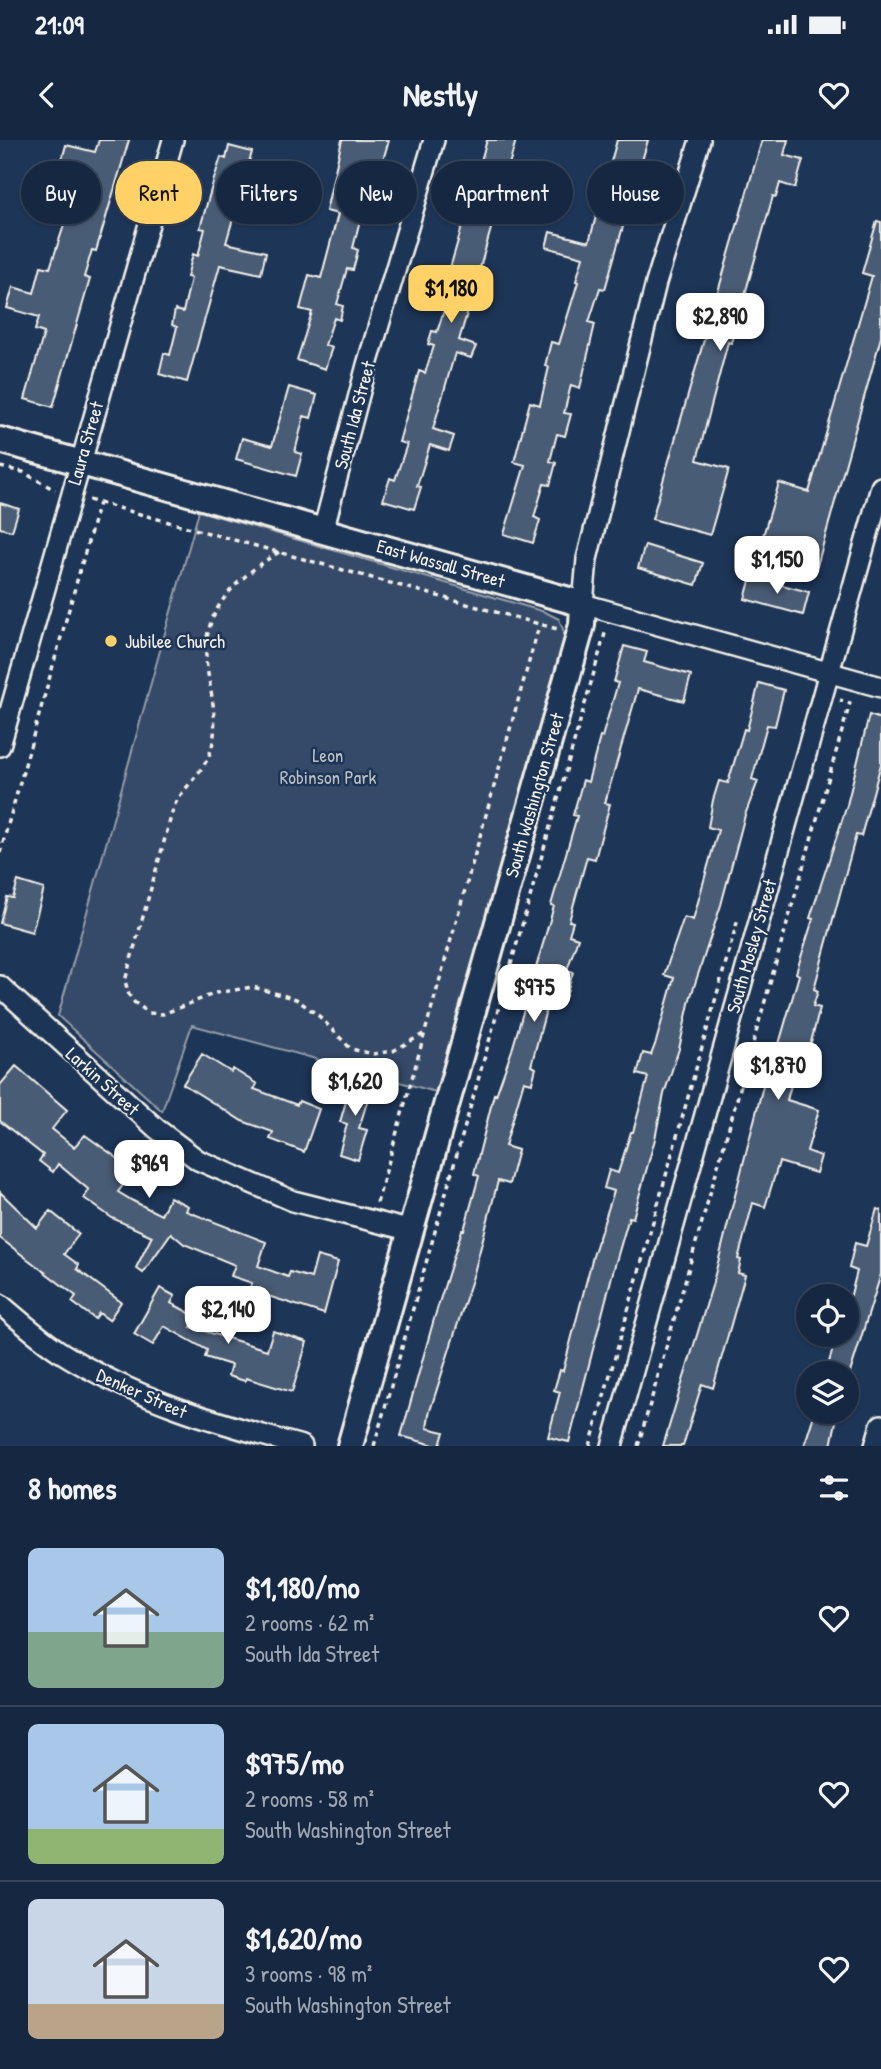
<!DOCTYPE html>
<meta charset="utf-8">
<style>
body{margin:0;font-family:"Patrick Hand",sans-serif;background:#23344c;color:#f1f3f6;height:100vh;display:flex;flex-direction:column;font-size:26px;white-space:nowrap}
*{box-sizing:border-box;margin:0}
p{font-size:23px;color:#9ea6b1}
.icon{flex:none;width:38px;height:38px;fill:none;stroke:currentColor;stroke-width:2;stroke-linecap:round;stroke-linejoin:round}
.map{position:relative;height:1306px;overflow:hidden}
.side{display:flex;flex-direction:column;background:#162841;flex:1}
.side>*{flex:none}
.top-card{position:absolute;left:21px;top:21px;width:840px;height:63px;display:flex;gap:14px}
.fabs{position:absolute;left:796px;top:1144px;display:grid;gap:14px}
.fabs a{display:grid;place-items:center;width:63px;height:63px;border-radius:50%;background:#162841;box-shadow:0 2px 5px #0004,0 0 0 2px #35445a;font-size:35px}
.price{position:absolute;translate:-50% -60px;padding:0 16px;border-radius:14px;background:#fff;color:#222;font-size:23px;line-height:46px;filter:drop-shadow(0 2px 4px #0008)}
.price::after{content:'';position:absolute;left:50%;top:42px;width:21px;height:16px;margin-left:-10px;background:inherit;clip-path:polygon(0 0,100% 0,50% 100%)}
.price.current{background:#ffd166;color:#111}
ul{padding:0;list-style:none}
li{display:flex;align-items:center;gap:21px;height:175px;padding:0 28px}
li+li{border-top:2px solid #35445a}
li span{display:grid;place-items:center;flex:none;width:196px;height:140px;border-radius:10px;color:#555}
li>.icon{margin-inline-start:auto}
span .icon{width:84px;height:84px;fill:#fffc;stroke-width:1}
li b{font-size:30px}
h2{display:flex;justify-content:space-between;align-items:center;height:84px;padding:0 28px;font-size:30px}
.tag{padding:0 24px;border-radius:32px;background:#162841;box-shadow:0 2px 5px #0004,0 0 0 2px #35445a;font-size:24px;line-height:63px}
.tag.current{background:#ffd166;color:#111}
.status{display:flex;justify-content:space-between;align-items:center;height:49px;padding:0 35px;background:#162841;direction:ltr}
.status svg{height:19px;fill:currentColor}
header{display:flex;justify-content:space-between;align-items:center;height:91px;padding:0 28px;background:#162841;font-size:32px;font-weight:800}
.map>svg:first-child{display:block}
.green{fill:#354a67;stroke:#949ea8;stroke-width:2}
.building{fill:#485b74;stroke:#f4f1e8;stroke-width:2}
.lines{fill:none;stroke-linecap:round;stroke-linejoin:round}
.minor-casing{stroke:#f4f1e8;stroke-width:24}
.tertiary-casing{stroke:#f4f1e8;stroke-width:30}
.path{stroke:#f4f1e8;stroke-width:3.5;stroke-dasharray:5 5;stroke-linecap:butt}
.minor{stroke:#1d3557;stroke-width:19}
.tertiary{stroke:#1d3557;stroke-width:24}
.poi-dot{fill:#ffd166;stroke:#1d3557;stroke-width:2.5}
.labels{text-anchor:middle;stroke-width:5;stroke-linejoin:round;paint-order:stroke}
.street-label{font-size:19px;fill:#f4f1e8;stroke:#1d3557}
.poi-label{font-size:19px;fill:#f4f1e8;stroke:#1d3557;text-anchor:start}
.park-label{font-size:19px;fill:#bbbfc1;stroke:#1d3557}
</style>
<div class="status"><b>21:09</b><svg viewBox="0 0 49 12"><path d="M0 12V9h3v3zM5 12V6h3v6zM10 12V3h3v9zM15 12V0h3v12zM26 1h20v11H26zM47 4h2v5h-2z"/></svg></div>
<header><svg class="icon" aria-label="back" viewBox="0 0 24 24"><path d="M15 5l-7 7 7 7"/></svg>Nestly<svg class="icon" aria-label="heart" viewBox="0 0 24 24"><path d="M12 20l-8-8c-3-5 5-10 8-4 3-6 11-1 8 4z"/></svg></header>
<div class="map">
<svg width="881" height="1306" viewBox="0 0 881 1306">
<rect width="100%" height="100%" fill="#1d3557"/>
<filter id="ink" filterUnits="userSpaceOnUse"><feTurbulence type="fractalNoise" baseFrequency=".0143" numOctaves="2"/><feDisplacementMap in="SourceGraphic" scale="14" xChannelSelector="R" yChannelSelector="G"/><feConvolveMatrix kernelMatrix="1 2 1 2 8 2 1 2 1" color-interpolation-filters="sRGB"/></filter>
<g filter="url(#ink)">
<!-- green -->
<path class="green" d="M199,371L545,472L559,479L564,492L563,510L436,952L192,885L162,971L58,876Z"/>
<!-- building -->
<path class="building" d="M99,0H129L96,111L92,110L84,137L90,139L53,267L25,259L44,193L35,190L39,177L7,168L13,147L34,153L41,126L50,128L70,67L80,70L91,30L61,23L66,5L95,12Z
M342,0H389L379,33L377,32L364,81L360,80L353,108L358,110L353,130L347,129L337,164L343,166L340,180L334,178L325,205L332,207L325,229L297,220L312,172L300,169L309,135L321,138L338,74L326,71Z
M487,0H516L476,142L487,145L483,160L472,157L459,200L476,206L471,218L455,213L433,289L454,296L449,311L430,305L417,346L421,347L414,369L383,360L390,338L395,340L407,304L399,302L419,231L425,233L434,206L428,204L432,191L437,192L448,158L442,156Z
M617,0H648L605,149L600,148L589,182L595,184L580,248L571,245L564,273L571,274L565,296L557,294L550,321L556,323L550,345L544,344L534,377L540,380L533,403L504,394L525,325L514,322L530,262L540,265L549,227L545,226L551,202L559,204L578,142L576,141L583,117L546,107L550,92L589,102Z
M762,0H788L784,15L803,20L795,48L780,43L776,57L773,56L731,203L728,202L697,320L729,329L710,395L652,379Z
M229,6L252,12L226,103L266,112L261,134L220,125L187,242L159,234L164,213L170,215L177,187L172,185L175,170L183,172L191,138L187,137L193,114L198,116L205,89L200,88L214,39L221,17L226,19Z
M877,81L881,82V197L817,426L759,409L779,343L809,352L872,136L862,133Z
M289,247L317,255L311,278L304,276L295,312L302,314L296,336L236,319L242,298L272,306Z
M0,363L19,369L12,391L0,388Z
M645,405L703,423L696,445L638,428Z
M751,437L809,452L803,475L745,459Z
M624,506L647,512L644,522L691,535L684,561L638,549L605,663L610,664L595,719L587,717L569,781L573,782L569,795L578,798L567,830L573,832L566,856L551,851L531,926L536,928L532,943L524,941L505,1006L518,1010L509,1044L498,1041L474,1133L429,1274L427,1288L444,1292L440,1306H437L401,1296L434,1179L462,1090H464L479,1036L474,1034L494,954L496,955L512,910L554,766L551,765L577,676L573,675L583,640L588,642L600,597H602L618,543L614,542Z
M759,543L784,550L775,586L767,585L752,639L758,641L745,675L721,765L690,859L679,909L664,954L655,999L633,1078L629,1077L613,1132L569,1302L548,1297L560,1252L554,1250L560,1230L563,1231L593,1116L614,1051L604,1048L609,1030L618,1033L631,992H633L648,937L637,934L643,913L651,915L656,902L674,838L664,835L684,777L693,780L718,690L708,687L713,660L719,641L728,643L744,589L747,590Z
M869,575L881,579V624L861,696L856,695L814,849L818,851L813,866L820,868L803,932L795,930L787,960L819,970L807,1011L821,1016L816,1033L779,1022L765,1067L753,1063L738,1119L741,1120L738,1133L745,1135L713,1248L702,1244L683,1306H663L712,1146L766,934L770,935L799,835L796,833L813,779L810,778L847,665Z
M18,741L44,749L32,792L0,783L7,757L13,758Z
M202,914L231,932L233,929L257,944L254,949L297,965L299,961L319,969L304,1012L270,999L273,992L242,981L183,944Z
M16,926L67,970L52,989L74,1007L85,995L134,1030L118,1052L133,1061L161,1075L170,1057L188,1066L186,1071L266,1102L258,1126L288,1137L290,1132L311,1138L317,1116L338,1122L324,1174L249,1150L252,1143L231,1136L235,1125L184,1104L171,1093L143,1133L136,1128L152,1096L112,1078L84,1058L89,1050L58,1024L53,1032L39,1021L43,1015L0,981V945Z
M353,937L373,943L359,988L367,990L358,1020L339,1014L347,984L340,982Z
M0,1052L37,1088L50,1071L79,1094L64,1114L79,1125L77,1129L121,1162L109,1180L99,1173L95,1179L72,1162L76,1156L0,1098Z
M877,1069L881,1070V1134L849,1236L827,1229L837,1195H847V1170L857,1131L849,1128L855,1103L866,1106Z
M160,1148L175,1156L171,1163L197,1177L191,1187L267,1210L273,1191L307,1202L292,1252L246,1238L245,1241L228,1236L231,1225L205,1217L207,1210L164,1186L153,1205L134,1194Z
M815,1272H838L831,1306H804Z"/>
<g class="lines">
<!-- minor casing -->
<g class="minor-casing">
<path id="minor" d="M700,0L656,143L587,419L583,464L881,547
M323,391L367,225L434,0
M0,606L173,0
M0,846L157,989L198,1020L293,1061L412,1091
M0,1164C19,1180 38,1197 59,1211C134,1259 217,1283 302,1306
M612,1306L881,347
M875,1306L881,1285"/>
</g>
<!-- tertiary casing -->
<g class="tertiary-casing">
<path id="tertiary" d="M0,300L583,464L582,485L350,1306"/>
</g>
<!-- path -->
<path class="path" d="M0,327L23,332L55,350
M89,360L561,490
M279,412C236,439 199,471 207,527C211,556 220,584 210,613C203,632 184,647 174,666L125,841L129,855L134,862L149,873L163,874L216,853L253,847L296,859L319,876L351,909L373,914L393,911L425,893
M0,713L99,363
M377,1063L539,486
M374,1306L606,490
M590,1306L738,779
M638,1306L850,563L840,560"/>
<!-- minor -->
<use href="#minor" class="minor"/>
<!-- tertiary -->
<use href="#tertiary" class="tertiary"/>
</g>
</g>
<!-- markers -->
<circle class="poi-dot" cx="111" cy="501" r="7"/>
<g class="labels">
<!-- street labels -->
<g class="street-label">
<text transform="translate(354 275) rotate(-75)" y="7">South Ida Street</text>
<text transform="translate(85 303) rotate(-74)" y="7">Laura Street</text>
<text transform="translate(441 423) rotate(16)" y="7">East Wassall Street</text>
<text transform="translate(534 655) rotate(-74)" y="7">South Washington Street</text>
<text transform="translate(751 806) rotate(-74)" y="7">South Mosley Street</text>
<text transform="translate(103 941) rotate(42)" y="7">Larkin Street</text>
<text transform="translate(142 1253) rotate(24)" y="7">Denker Street</text>
</g>
<!-- poi labels -->
<g class="poi-label">
<text x="125" y="508">Jubilee Church</text>
</g>
<!-- park labels -->
<g class="park-label">
<text x="328" y="622">Leon<tspan x="328" dy="22">Robinson Park</tspan></text>
</g>
</g>
</svg>
<div class="fabs">
<a><svg class="icon" aria-label="locate" viewBox="0 0 24 24"><circle cx="12" cy="12" r="6"/><path d="M12 2v4M12 18v4M2 12h4M18 12h4"/></svg></a>
<a><svg class="icon" aria-label="layers" viewBox="0 0 24 24"><path d="M12 4l9 5-9 5-9-5zM3 14l9 5 9-5"/></svg></a>
</div>
<b class="price current" style="left:451px;top:185px">$1,180</b>
<b class="price" style="left:720px;top:213px">$2,890</b>
<b class="price" style="left:777px;top:456px">$1,150</b>
<b class="price" style="left:534px;top:884px">$975</b>
<b class="price" style="left:778px;top:962px">$1,870</b>
<b class="price" style="left:355px;top:978px">$1,620</b>
<b class="price" style="left:149px;top:1060px">$969</b>
<b class="price" style="left:228px;top:1206px">$2,140</b>
<div class="top-card">
<a class="tag">Buy</a>
<a class="tag current">Rent</a>
<a class="tag">Filters</a>
<a class="tag">New</a>
<a class="tag">Apartment</a>
<a class="tag">House</a>
</div>
</div>
<section class="side">
<h2>8 homes<svg class="icon" aria-label="filters" viewBox="0 0 24 24"><path d="M4 7h16M4 17h16"/><circle cx="9" cy="7" r="2"/><circle cx="15" cy="17" r="2"/></svg></h2>
<ul>
<li><span style="background:linear-gradient(#a9c7e8 60%,#7fa58c 0)"><svg class="icon" aria-label="home" viewBox="0 0 24 24"><path d="M3 11l9-7 9 7M6 9v11h12V9"/></svg></span><div><b>$1,180/mo</b><p>2 rooms · 62 m²</p><p>South Ida Street</p></div><svg class="icon" aria-label="heart" viewBox="0 0 24 24"><path d="M12 20l-8-8c-3-5 5-10 8-4 3-6 11-1 8 4z"/></svg></li>
<li><span style="background:linear-gradient(#a9c7e8 75%,#8fb573 0)"><svg class="icon" aria-label="home" viewBox="0 0 24 24"><path d="M3 11l9-7 9 7M6 9v11h12V9"/></svg></span><div><b>$975/mo</b><p>2 rooms · 58 m²</p><p>South Washington Street</p></div><svg class="icon" aria-label="heart" viewBox="0 0 24 24"><path d="M12 20l-8-8c-3-5 5-10 8-4 3-6 11-1 8 4z"/></svg></li>
<li><span style="background:linear-gradient(#c9d6e8 75%,#b9a48a 0)"><svg class="icon" aria-label="home" viewBox="0 0 24 24"><path d="M3 11l9-7 9 7M6 9v11h12V9"/></svg></span><div><b>$1,620/mo</b><p>3 rooms · 98 m²</p><p>South Washington Street</p></div><svg class="icon" aria-label="heart" viewBox="0 0 24 24"><path d="M12 20l-8-8c-3-5 5-10 8-4 3-6 11-1 8 4z"/></svg></li>
</ul>
</section>
